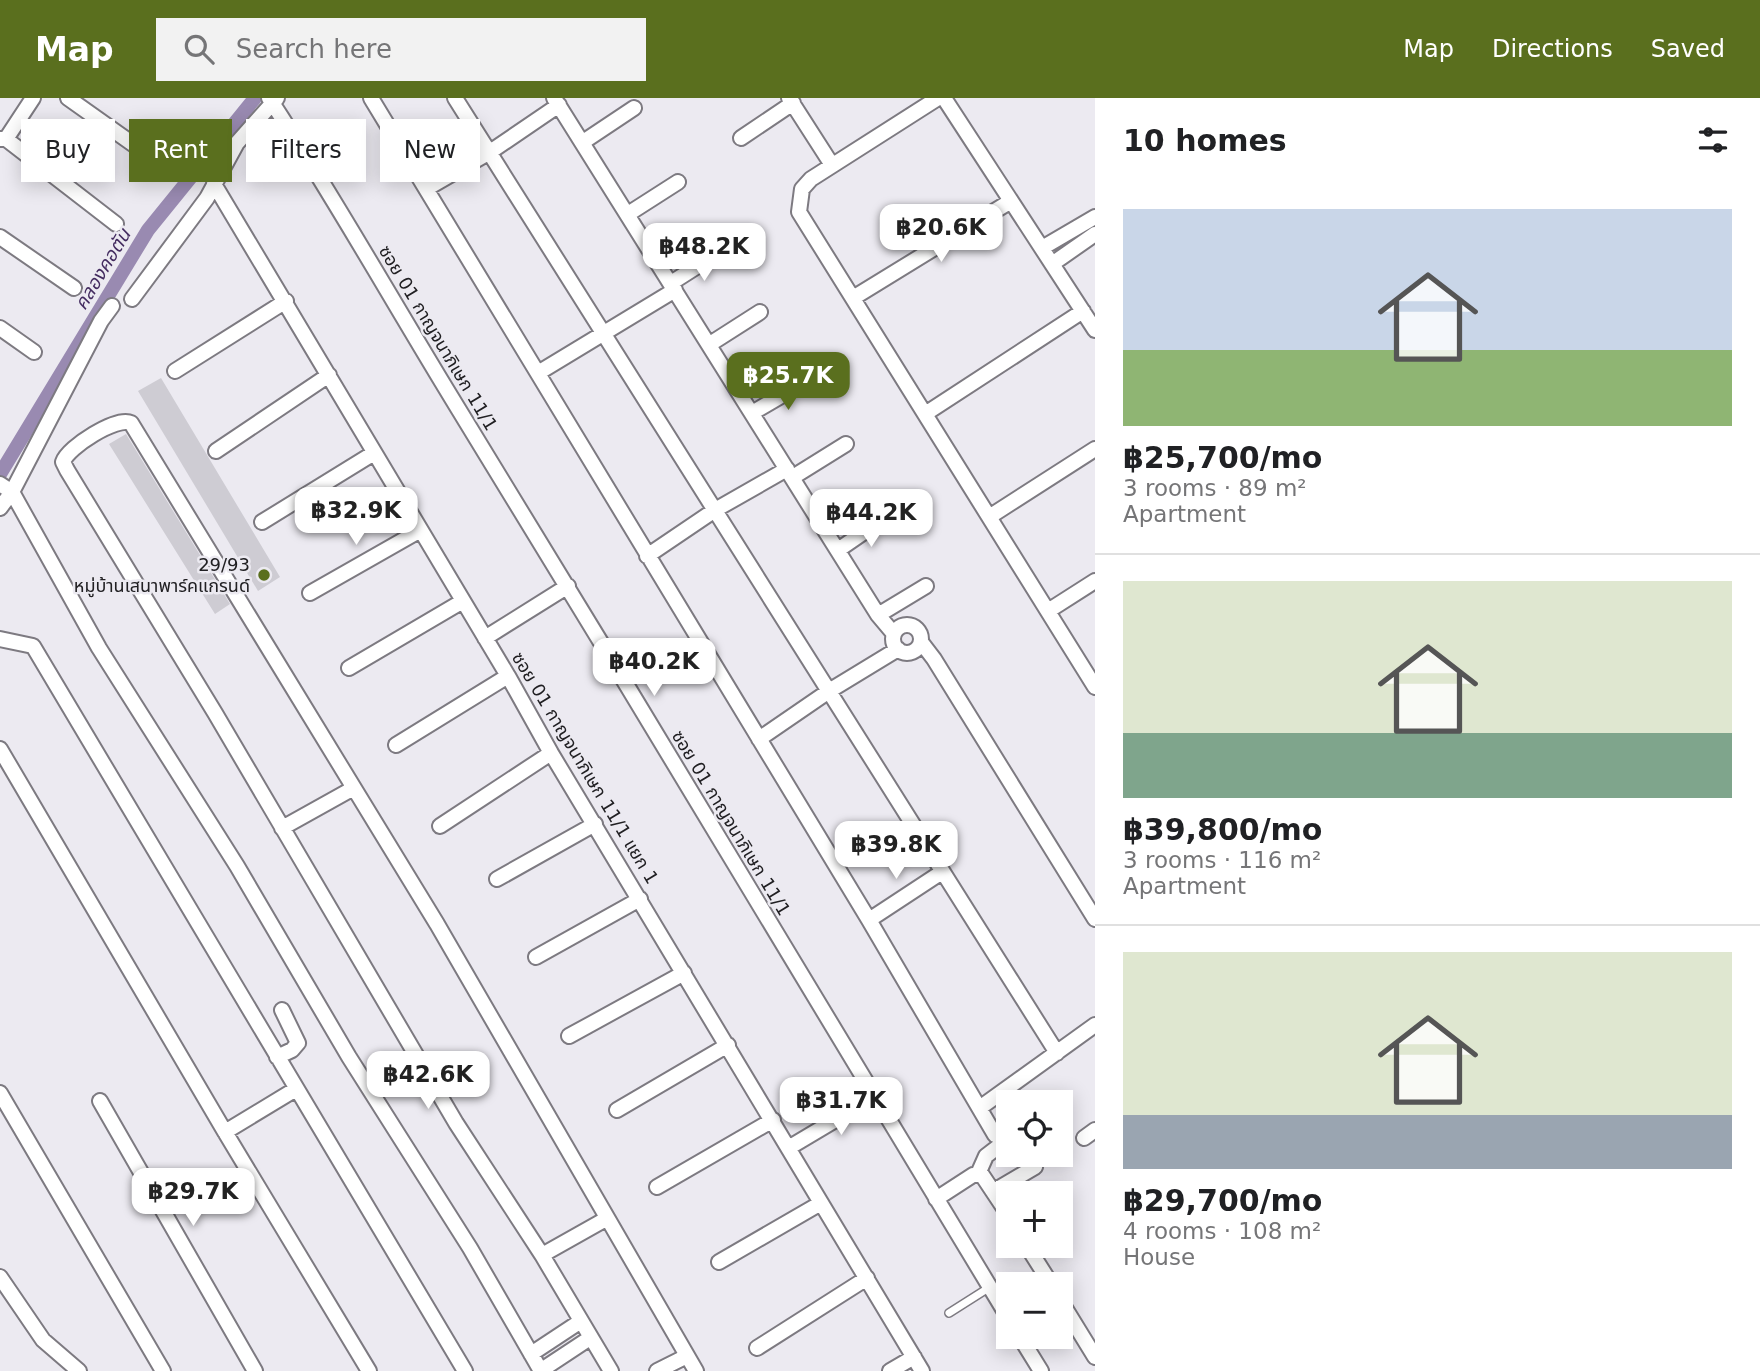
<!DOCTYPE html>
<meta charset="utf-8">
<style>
body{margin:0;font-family:"DejaVu Sans","Noto Sans Thai",sans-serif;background:#f2f2f2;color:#202124;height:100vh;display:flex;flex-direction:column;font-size:26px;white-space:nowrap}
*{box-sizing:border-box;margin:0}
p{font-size:23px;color:#757577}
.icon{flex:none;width:38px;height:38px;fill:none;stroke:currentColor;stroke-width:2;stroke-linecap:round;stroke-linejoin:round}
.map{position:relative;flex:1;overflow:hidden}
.details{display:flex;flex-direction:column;background:#fff;width:665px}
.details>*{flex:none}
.banner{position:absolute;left:21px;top:21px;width:665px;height:63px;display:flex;gap:14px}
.tools{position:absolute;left:996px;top:992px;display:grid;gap:14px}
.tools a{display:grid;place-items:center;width:77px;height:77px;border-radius:0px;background:#fff;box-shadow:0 4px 18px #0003;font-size:35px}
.price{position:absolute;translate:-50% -60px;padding:0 16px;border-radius:14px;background:#fff;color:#222;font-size:23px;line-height:46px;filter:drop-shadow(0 2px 4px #0008)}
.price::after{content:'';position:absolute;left:50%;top:42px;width:21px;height:16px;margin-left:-10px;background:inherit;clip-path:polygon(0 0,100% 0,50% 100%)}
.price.current{background:#5a6f1e;color:#fff}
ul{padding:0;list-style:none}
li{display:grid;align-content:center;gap:14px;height:371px;padding:0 28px}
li+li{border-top:2px solid #e0e0e0}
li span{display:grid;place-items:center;height:217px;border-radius:0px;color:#555}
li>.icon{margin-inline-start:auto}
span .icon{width:126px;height:126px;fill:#fffc;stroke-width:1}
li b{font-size:30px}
h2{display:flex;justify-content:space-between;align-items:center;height:84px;padding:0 28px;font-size:30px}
.chip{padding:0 24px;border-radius:0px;background:#fff;box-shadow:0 4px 18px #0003;font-size:24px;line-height:63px}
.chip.current{background:#5a6f1e;color:#fff}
header{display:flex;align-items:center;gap:42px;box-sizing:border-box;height:98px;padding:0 35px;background:#5a6f1e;color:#fff}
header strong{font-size:33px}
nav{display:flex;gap:38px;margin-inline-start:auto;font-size:24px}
.search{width:490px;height:63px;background:#f2f2f2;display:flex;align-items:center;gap:18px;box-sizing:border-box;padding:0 24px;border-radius:0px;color:#757577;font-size:26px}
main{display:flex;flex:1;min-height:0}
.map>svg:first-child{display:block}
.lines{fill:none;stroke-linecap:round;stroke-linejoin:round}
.canal{stroke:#998ab1;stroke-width:14}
.building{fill:#ceccd3}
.service-casing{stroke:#7d7a81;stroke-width:10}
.minor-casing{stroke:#7d7a81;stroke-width:18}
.service{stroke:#fff;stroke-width:7}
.minor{stroke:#fff;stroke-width:14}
.poi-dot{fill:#5a6f1e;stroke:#eceaf1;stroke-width:2.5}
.labels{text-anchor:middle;stroke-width:5;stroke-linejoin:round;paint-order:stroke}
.street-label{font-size:18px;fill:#212023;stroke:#eceaf1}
.poi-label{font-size:18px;fill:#212023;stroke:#eceaf1;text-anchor:end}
.water-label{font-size:19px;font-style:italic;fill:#442c60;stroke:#eceaf1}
</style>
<header>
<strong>Map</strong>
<div class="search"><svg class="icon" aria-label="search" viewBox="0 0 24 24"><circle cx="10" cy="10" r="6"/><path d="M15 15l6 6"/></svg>Search here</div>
<nav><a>Map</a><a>Directions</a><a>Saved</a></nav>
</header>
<main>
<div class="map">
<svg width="1095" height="1273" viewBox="0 0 1095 1273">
<rect width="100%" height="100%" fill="#eceaf1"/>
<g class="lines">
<!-- canal -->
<path class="canal" d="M0,376L148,132L255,0"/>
</g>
<!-- building -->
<path class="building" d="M161,280L280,479L258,493L138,293Z
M126,336L230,506L215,516L109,346Z"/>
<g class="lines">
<!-- service casing -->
<g class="service-casing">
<path id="service" d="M949,1215L990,1189"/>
</g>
<!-- minor casing -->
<g class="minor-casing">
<path id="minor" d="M68,0L161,66
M269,0C336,102 395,208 459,312C644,613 825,916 1008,1219
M371,0L869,822L995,1037
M455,0L1057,955
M554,0L878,517L894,536
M789,0L832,67
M938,0L811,81L802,91L799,114L1095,589
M944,0L1095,232
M741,40L793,5
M0,41H6L116,126
M6,41L33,0
M583,44L634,10
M214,86L508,578L551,655L922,1273
M426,91L490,54L559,7
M628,116L678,84
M0,139L74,190
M1042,150L1095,119
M1052,166L1095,136
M671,185L718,155
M853,200L1011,103
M132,201L207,100L237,45L277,0
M0,230L34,254
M710,246L760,214
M175,273L286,203
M538,275L675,192
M752,315L805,284
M925,316L1083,213
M216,353L329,277
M793,379L846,346
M0,386L12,394L99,550L237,768L349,959L470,1150L541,1273
M0,410L12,394L101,223L112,208
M989,419L1095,351
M262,424L374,355
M838,452L883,421
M647,458L715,412L787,371
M310,495L419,433
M1048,513L1095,483
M878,517L926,488
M893 541a14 14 0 1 1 28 0a14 14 0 1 1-28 0Z
M485,540L568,488
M0,541L33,548L465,1273
M921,544L934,561L1095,821
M349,570L463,503
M759,641L829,593L898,551
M396,647L508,578
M0,651L225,1034L369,1273
M440,728L551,655
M282,730L352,691
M497,781L595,726
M869,822L942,774
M536,859L640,801
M569,938L684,875
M277,959L292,952L298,945L282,912
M0,995L163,1273
M100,1003L255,1273
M981,1009L1095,927
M617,1012L728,947
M225,1034L296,991
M1084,1040L1095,1032
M790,1049L874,999
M978,1076L986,1058L1008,1041
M657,1089L773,1022
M994,1093L1035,1069
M936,1101L973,1077H982L1008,1116
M1027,1148L1051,1186
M542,1157L606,1121
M719,1164L821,1105
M0,1179L43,1242L79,1273
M1060,1202L1095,1259
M1020,1239L1041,1273
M757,1250L867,1180
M531,1256L581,1223
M540,1273L590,1240
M611,1273L542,1157L456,1025L215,615L67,372L63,364C68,349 117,318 131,325L437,826L696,1273
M657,1273L687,1258
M890,1273L914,1259"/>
</g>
<!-- service -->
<use href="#service" class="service"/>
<!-- minor -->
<use href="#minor" class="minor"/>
</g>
<!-- markers -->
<circle class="poi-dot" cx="264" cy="477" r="7"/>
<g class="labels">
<!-- street labels -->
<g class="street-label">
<text transform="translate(438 240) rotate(59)" y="6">ซอย 01 กาญจนาภิเษก 11/1</text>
<text transform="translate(585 670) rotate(59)" y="6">ซอย 01 กาญจนาภิเษก 11/1 แยก 1</text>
<text transform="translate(731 725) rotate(59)" y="6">ซอย 01 กาญจนาภิเษก 11/1</text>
</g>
<!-- poi labels -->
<g class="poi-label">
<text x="250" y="473">29/93<tspan x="250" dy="21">หมู่บ้านเสนาพาร์คแกรนด์</tspan></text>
</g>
<!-- water labels -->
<g class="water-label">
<text transform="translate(102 171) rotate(-59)" y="7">คลองคอตัน</text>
</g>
</g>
</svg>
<div class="tools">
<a><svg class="icon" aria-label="locate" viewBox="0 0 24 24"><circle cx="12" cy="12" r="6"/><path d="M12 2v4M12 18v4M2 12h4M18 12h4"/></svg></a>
<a>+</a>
<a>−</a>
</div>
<b class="price" style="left:941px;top:166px">฿20.6K</b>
<b class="price" style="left:704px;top:185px">฿48.2K</b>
<b class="price current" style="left:788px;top:314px">฿25.7K</b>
<b class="price" style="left:356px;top:449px">฿32.9K</b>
<b class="price" style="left:871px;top:451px">฿44.2K</b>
<b class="price" style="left:654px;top:600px">฿40.2K</b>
<b class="price" style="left:896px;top:783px">฿39.8K</b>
<b class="price" style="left:428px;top:1013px">฿42.6K</b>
<b class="price" style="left:841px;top:1039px">฿31.7K</b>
<b class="price" style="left:193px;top:1130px">฿29.7K</b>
<div class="banner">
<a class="chip">Buy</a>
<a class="chip current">Rent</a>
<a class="chip">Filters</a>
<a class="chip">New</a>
</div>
</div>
<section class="details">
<h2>10 homes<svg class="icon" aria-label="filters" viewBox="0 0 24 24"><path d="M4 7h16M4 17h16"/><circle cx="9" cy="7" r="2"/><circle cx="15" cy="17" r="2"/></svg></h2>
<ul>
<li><span style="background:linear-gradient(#c9d6e8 65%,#8fb573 0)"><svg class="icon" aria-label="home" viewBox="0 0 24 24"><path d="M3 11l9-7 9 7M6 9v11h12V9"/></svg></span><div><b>฿25,700/mo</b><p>3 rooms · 89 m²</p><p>Apartment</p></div></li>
<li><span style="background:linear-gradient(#dfe7d0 70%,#7fa58c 0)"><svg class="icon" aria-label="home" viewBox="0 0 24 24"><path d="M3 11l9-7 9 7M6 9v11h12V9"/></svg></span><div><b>฿39,800/mo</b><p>3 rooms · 116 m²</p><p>Apartment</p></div></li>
<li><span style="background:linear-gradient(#dfe7d0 75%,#9aa5b1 0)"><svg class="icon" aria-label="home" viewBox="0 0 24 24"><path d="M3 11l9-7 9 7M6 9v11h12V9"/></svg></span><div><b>฿29,700/mo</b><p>4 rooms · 108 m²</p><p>House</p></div></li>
</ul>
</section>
</main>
